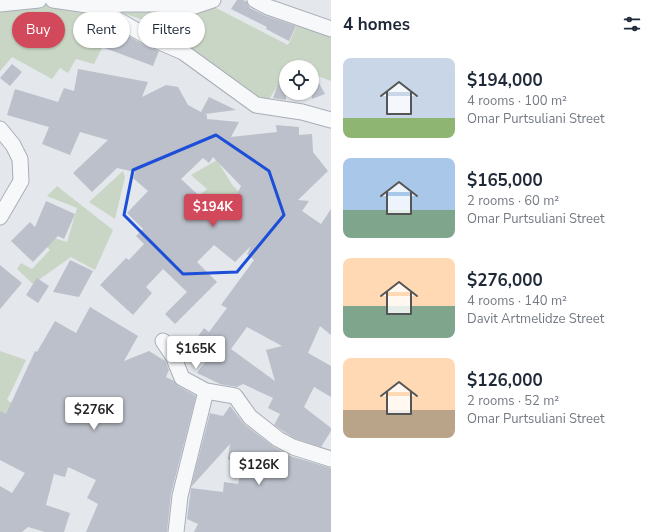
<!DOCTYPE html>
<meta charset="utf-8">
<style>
body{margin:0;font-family:"Nunito Sans",sans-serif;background:#f6f6f7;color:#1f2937;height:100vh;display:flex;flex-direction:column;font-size:15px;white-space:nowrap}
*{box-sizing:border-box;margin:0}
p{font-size:13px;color:#747a83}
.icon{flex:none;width:22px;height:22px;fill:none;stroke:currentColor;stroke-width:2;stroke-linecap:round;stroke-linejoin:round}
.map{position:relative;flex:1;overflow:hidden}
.details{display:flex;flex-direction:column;background:#fff;width:324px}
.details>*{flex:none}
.top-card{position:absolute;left:12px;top:12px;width:259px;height:36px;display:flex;gap:8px}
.buttons{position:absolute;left:279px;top:60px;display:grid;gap:8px}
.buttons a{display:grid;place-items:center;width:40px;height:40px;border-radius:50%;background:#fff;box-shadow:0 1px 3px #0004;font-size:20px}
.price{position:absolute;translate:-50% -34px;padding:0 9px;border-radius:4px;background:#fff;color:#222;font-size:13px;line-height:26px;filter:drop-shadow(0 1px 2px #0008)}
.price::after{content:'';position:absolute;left:50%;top:24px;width:12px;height:9px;margin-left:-6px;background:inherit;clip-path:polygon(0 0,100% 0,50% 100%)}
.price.current{background:#d1495b;color:#fff}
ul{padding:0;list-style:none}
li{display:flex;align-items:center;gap:12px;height:100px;padding:0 12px}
li span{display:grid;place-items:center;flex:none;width:112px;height:80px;border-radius:8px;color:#555}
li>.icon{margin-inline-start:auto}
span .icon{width:48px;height:48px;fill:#fffc;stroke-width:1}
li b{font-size:17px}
h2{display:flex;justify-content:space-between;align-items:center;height:48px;padding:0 12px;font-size:17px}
.pill{padding:0 14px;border-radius:18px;background:#fff;box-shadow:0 1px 3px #0004;font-size:14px;line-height:36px}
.pill.current{background:#d1495b;color:#fff}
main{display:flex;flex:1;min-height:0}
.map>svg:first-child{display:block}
.green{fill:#c9d6c5}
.building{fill:#bbc0ca;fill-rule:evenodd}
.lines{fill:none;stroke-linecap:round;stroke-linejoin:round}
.minor-casing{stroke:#a9aeb7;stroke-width:17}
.minor{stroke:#f7f8fa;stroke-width:15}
.marked{fill:none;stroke:#1d4ed8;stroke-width:3;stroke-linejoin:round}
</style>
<main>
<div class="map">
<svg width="331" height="532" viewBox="0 0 331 532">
<rect width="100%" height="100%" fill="#e4e7ec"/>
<!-- green -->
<path class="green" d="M51,3L83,11L103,23L92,39L103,46L94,64L76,59L68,73L60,68L52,79L12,57L0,71V7Z
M212,6L288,45L299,21L331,31V81L312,74V67H286L282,79L264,107L256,95L191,49L163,26L103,7Z
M217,160L233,186L255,207L245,218L232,204L220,217L199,196L207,189L191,175Z
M123,171L125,177L115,219L89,202Z
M57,186L113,230L95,270L71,257L33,284L17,269L21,263L32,269L50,250L41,241L44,235L67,242L77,208L47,196Z
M0,351L26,360L7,400L23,410L0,439Z"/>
<!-- building -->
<path class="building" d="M237,0H243L247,2L250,8L264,15L296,26L289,41L266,29L267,27L231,9Z
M102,23L111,26L142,44L159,51L153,66L94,44Z
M12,64L22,72L10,86L0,78Z
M285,65L286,66V100L273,98Z
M78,69L148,82L142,97L166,85L178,87L188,105L201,112L209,97L236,110L205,114L207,115V119L239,122L231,137L277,132L276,125L299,127V135L312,134L313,152L328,171L298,200L309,201L302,211L321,224L331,209V335L320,326L308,353L331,366V397L314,387L304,407L331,428V431L321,447L296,439L283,431L274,425L280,414L268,408L273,398L243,384L237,387L220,384L197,373L211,354L194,342L204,328L209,332L227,308L221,305L254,260L247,254L251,246L235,262L214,245L197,262L217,282L175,324L165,314L187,292L163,269L146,287L152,293L133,315L100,285L126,258L129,260L144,244L136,236L143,229L127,213L148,191L133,178L135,172L117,168L92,192L73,173L108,140L80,132L70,155L42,144L49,127L7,115L15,89L58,102L64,88L74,91ZM213,157L241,186L236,196L239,198L223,218L181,179L203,158L209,163ZM247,327L282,346L266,350L275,381L231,349Z
M312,70L325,94L312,99Z
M46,201L75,214L64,239L58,236L33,262L11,241L30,222L35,227Z
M70,260L93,271L79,297L53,292Z
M0,265L22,283L0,309Z
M37,278L49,286L38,303L26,295Z
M90,307L138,336L124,361L149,351L165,361L169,370L166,377L174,381L178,386L196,396L171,494L167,532H86L98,504L87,498L96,480L68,467L65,477L54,474L46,505L70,513L64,532H45L28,527L22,532H0V486L12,493L25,473L0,460V411L6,414L35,351L37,352L55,321L76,333Z
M230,406L244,424L274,447L290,456L331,468V532H194L198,524L187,519L191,488L223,492L224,482L238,484L243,463L228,459L230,444L191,487L210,413L223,416Z"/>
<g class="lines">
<!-- minor casing -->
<g class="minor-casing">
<path id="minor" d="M53,0L94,6L146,36L183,52L256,105L302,112L331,120
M255,0L268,7L331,29
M0,4L39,0
M94,6L123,4H155L192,7L213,0
M0,129L13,145L20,159L21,181L0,217
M163,341L173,356L182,378L206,391L235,396L250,417L278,439L293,447L331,459
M176,532L180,496L206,391"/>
</g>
<!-- minor -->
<use href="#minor" class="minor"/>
</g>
<!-- marked area -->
<path class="marked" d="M216,135L269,171L284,215L237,272L183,274L124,215L133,170Z"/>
</svg>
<div class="buttons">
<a><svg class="icon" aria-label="locate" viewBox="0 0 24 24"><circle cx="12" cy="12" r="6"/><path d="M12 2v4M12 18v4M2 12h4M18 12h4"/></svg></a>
</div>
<b class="price current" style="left:213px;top:228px">$194K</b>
<b class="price" style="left:196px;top:370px">$165K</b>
<b class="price" style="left:94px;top:431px">$276K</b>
<b class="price" style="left:259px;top:486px">$126K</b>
<div class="top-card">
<a class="pill current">Buy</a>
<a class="pill">Rent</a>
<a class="pill">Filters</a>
</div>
</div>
<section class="details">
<h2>4 homes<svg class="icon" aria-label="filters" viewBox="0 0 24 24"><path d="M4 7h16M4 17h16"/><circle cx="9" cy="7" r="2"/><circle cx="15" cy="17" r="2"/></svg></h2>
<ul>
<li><span style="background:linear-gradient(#c9d6e8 75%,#8fb573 0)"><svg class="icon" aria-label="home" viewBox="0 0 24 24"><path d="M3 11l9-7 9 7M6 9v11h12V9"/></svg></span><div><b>$194,000</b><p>4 rooms · 100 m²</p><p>Omar Purtsuliani Street</p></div></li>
<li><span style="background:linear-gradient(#a9c7e8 65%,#7fa58c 0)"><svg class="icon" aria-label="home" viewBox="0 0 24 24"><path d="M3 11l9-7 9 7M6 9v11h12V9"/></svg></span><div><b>$165,000</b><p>2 rooms · 60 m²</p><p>Omar Purtsuliani Street</p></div></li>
<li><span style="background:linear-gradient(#ffd9b3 60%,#7fa58c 0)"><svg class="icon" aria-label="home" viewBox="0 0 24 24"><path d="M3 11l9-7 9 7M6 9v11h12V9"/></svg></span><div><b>$276,000</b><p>4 rooms · 140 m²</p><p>Davit Artmelidze Street</p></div></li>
<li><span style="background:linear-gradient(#ffd9b3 65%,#b9a48a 0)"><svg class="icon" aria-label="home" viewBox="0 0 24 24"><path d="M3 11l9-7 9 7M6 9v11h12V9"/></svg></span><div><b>$126,000</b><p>2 rooms · 52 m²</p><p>Omar Purtsuliani Street</p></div></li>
</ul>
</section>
</main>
